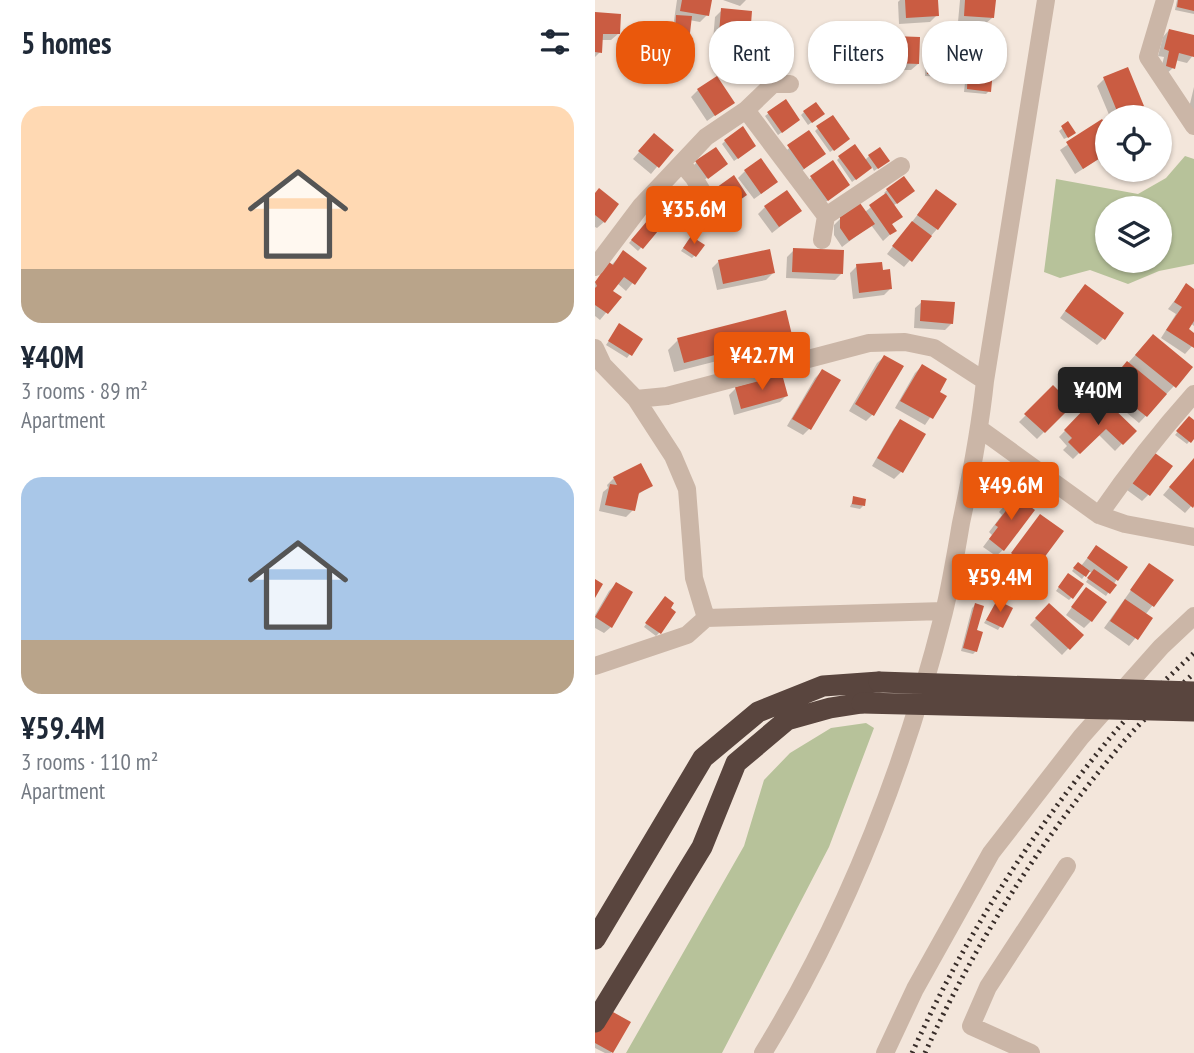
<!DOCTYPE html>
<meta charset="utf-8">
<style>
body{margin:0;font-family:"PT Sans Narrow",sans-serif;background:#f6f6f7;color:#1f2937;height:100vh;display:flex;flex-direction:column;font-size:26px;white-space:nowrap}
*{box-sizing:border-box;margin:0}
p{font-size:23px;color:#747a83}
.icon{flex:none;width:38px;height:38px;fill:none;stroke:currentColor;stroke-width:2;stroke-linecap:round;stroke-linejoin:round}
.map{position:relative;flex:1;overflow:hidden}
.drawer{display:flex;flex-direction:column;background:#fff;width:595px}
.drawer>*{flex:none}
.top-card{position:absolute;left:21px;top:21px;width:472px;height:63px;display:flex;gap:14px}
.controls{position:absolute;left:500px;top:105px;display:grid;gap:14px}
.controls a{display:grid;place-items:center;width:77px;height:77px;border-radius:50%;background:#fff;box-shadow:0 2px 5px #0004;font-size:35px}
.price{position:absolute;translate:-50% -60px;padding:0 16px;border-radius:7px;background:#ea580c;color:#fff;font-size:23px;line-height:46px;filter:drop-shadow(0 2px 4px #0008)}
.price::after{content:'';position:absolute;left:50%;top:42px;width:21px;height:16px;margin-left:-10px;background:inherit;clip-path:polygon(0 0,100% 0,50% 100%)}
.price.selected{background:#222;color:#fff}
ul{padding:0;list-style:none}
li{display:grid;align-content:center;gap:14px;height:371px;padding:0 21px}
li span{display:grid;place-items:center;height:217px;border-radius:21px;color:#555}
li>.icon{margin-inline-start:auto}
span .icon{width:126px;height:126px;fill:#fffc;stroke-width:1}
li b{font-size:30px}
h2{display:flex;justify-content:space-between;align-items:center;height:84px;padding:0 21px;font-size:30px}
.pill{padding:0 24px;border-radius:28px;background:#fff;box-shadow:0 2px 5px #0004;font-size:24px;line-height:63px}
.pill.selected{background:#ea580c;color:#fff}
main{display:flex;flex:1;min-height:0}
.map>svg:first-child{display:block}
.green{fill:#b7c29a;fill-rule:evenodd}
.shadow{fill:#0003}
.building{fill:#ca5c42}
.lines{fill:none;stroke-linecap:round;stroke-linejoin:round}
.minor{stroke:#cbb6a7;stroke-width:18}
.highway{stroke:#59453e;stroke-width:21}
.rail{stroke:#372c28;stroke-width:5;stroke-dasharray:2 5;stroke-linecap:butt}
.highway-bridge{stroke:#59453e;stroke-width:21}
</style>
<main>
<section class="drawer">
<h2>5 homes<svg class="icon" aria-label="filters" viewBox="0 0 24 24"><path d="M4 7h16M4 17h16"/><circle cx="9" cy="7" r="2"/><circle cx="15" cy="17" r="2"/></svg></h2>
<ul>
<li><span style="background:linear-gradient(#ffd9b3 75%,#b9a48a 0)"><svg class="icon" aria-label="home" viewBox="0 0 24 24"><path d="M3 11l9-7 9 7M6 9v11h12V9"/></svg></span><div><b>¥40M</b><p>3 rooms · 89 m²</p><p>Apartment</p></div></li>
<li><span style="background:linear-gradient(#a9c7e8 75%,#b9a48a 0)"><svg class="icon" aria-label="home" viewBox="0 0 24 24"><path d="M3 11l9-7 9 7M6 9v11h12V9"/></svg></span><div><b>¥59.4M</b><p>3 rooms · 110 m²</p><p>Apartment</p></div></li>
</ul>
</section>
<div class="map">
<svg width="599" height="1053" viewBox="0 0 599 1053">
<rect width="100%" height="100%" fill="#f3e6db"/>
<!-- green -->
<path class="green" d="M590,156L599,159V264L564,271L533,284L495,270L465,278L449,272L461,179L543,194L571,178ZM513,208H565V261H513Z
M271,723L279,728L234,847L127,1053H31L149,846L169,780L195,753L236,728Z"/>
<!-- shadow -->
<path class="shadow" d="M82,0H115L112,15L105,22L94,20L93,32L90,35L77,34Z
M128,0H151L145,6Z
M305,0H341L342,15L335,22L304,24L303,2Z
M365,0H399L397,18L390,24L363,22Z
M582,0H599V14L580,10Z
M127,10L153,36L146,43L118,40L120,17Z
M0,14L23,34L16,40H6L5,52L0,57Z
M170,30L182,62L176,68L152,52Z
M574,30L599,37V54L592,63L580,60L578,68L571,74L565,73L569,57L563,56L568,37Z
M299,38L323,64L316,70H292V45Z
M79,39L87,47L84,50H76V42Z
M334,54L354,74L351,77L330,76L331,57Z
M374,70L394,91L391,94L369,92L371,73Z
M509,79L547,106L540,113L529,117H515L502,86Z
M599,87V114L593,112Z
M103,90L137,103L112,121L96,97Z
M190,101L200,123L183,135L170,116Z
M209,112L224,117L213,125L206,115Z
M507,121L513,153L480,174L465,150Z
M473,124L475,136L469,139L464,131Z
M223,128L250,142L235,152L220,131Z
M214,132L229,153L202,175L187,154Z
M130,141L156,149L139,161L127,144Z
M52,143L76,150L56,174L38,159Z
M274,156L290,163L279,171L277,167L257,182L242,160L245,157L269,161Z
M102,162L128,167L109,180L99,165Z
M150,171L174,188L159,199L143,178Z
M216,178L246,191L225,206L210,184Z
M292,190L314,194L298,206L306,216L296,225L300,230L288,241L276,225L247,247L239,235V225L246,218L270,212L291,195L289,193Z
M119,191L147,198L128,210L116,194Z
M341,191L342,229L309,267L292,254Z
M0,194L9,222L2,228L0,227Z
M77,194L79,216L76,219L64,210Z
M170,207L205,211L177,233L163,214Z
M103,211L109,219L94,232L88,224Z
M52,223L61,231L43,251L34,243Z
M93,241L100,255L97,258L86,251Z
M199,250L247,273L240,280L191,278L192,257Z
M28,253L50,268L31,291L22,283L16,291L24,297L5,320L0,316V282Z
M124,261L178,273L171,280L122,290L117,268Z
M262,266L295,289L289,295L258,299L255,273Z
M591,286L599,291V326L595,323L591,330L599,335V344L590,354L566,338L581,314L573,309Z
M483,293L508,339L502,345L465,318Z
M327,302L357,323L350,330L319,328L320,308Z
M22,329L46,339L32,358L11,345Z
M195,335L185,345L79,372L73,350L83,340Z
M551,343L596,368L544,423L507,392Z
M289,357L278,414L271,421L254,411L282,363Z
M327,366L342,392L349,397L330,425L300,408L320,373Z
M227,371L215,428L208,435L192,426L220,378Z
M141,388L191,396L185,402L139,415L134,395Z
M458,388L466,395L493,388L442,439L424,422Z
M493,407L501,415L539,431L520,451L503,434L478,459L468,450L472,446L464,437Z
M594,418L599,422V436L592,444L580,435Z
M305,421L306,472L299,479L277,466L299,428Z
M599,459V503L590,513L568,495Z
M554,462L553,495L547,501L532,490Z
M45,465L55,486L41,496L38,510L31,517L4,511L8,492L13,488L12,485L19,478Z
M418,496L408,550L401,556L388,547L397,535L394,532L407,515L404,512Z
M259,498L268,506L265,509L255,507Z
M445,516L439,569L432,576L411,561Z
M501,547L522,579L511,596L491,582L497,573L493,571L487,579L477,571L480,567L486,566Z
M554,565L577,581L550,615L556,619L534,646L509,628Z
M470,578L477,597L474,600L461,591Z
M409,580L410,599L406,604L416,609L403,630L389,623L404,600L399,597Z
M21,584L16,627L9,633L0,628V615L14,591Z
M491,589L496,621L489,628L471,615Z
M67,601L64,633L61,636L49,627Z
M380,605L381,651L378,654L366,651L377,608Z
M454,605L486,635L467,655L435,625Z
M0,1004L34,1022L16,1053H10L0,1048Z"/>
<!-- building -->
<path class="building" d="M87,0H117L114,16L85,11Z
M310,0H343L344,16L311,18Z
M370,0H401L399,18L369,16Z
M583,0H599V11L582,7Z
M126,8L157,11L155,37L124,34Z
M0,12L26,14L25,34H8L7,53L0,52Z
M81,15L97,16L95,33L80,31Z
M170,27L196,46L184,63L158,44Z
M574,29L599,35V57L584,53L580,69L571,66L574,51L569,49Z
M298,36L325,37L324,64L298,63Z
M78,37L89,38V48H78Z
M333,52L357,53L356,75L332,74Z
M533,67L549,106L524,116L508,77Z
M373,68L398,70L396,92L372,89Z
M122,76L140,103L120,116L102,89Z
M191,99L205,120L187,133L172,112Z
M221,102L230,114L217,123L208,111Z
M238,115L255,139L239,151L221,126Z
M507,119L513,127V153L488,169L471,142Z
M473,121L481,133L473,138L466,126Z
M148,126L161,146L143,159L129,140Z
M214,130L231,154L209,169L192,145Z
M59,133L79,150L64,168L43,151Z
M260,144L277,168L261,180L243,156Z
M121,147L133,164L113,179L100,161Z
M285,147L295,161L283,169L273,155Z
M166,158L183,182L166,194L149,170Z
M238,160L255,185L233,201L215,176Z
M139,175L152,195L132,209L118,190Z
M309,176L320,191L302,204L291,189Z
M4,188L24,204L10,223L0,215V193Z
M80,189L93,199L80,217L66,206Z
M341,189L362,204L343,230L322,215Z
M192,190L207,211L184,227L169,206Z
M291,193L308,217L297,224L302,231L295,235L274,205Z
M265,203L280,224L254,241L245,228V217Z
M103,209L112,219L98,230L90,220Z
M52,221L63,231L48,249L36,240Z
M317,221L337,236L317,262L297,246Z
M96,236L110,245L101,257L88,248Z
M198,248L249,250L248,274L197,272Z
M175,249L180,273L128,284L123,260Z
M28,250L52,268L40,285L29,277L18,291L27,297L13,314L0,305V288L2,286L0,282L14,262L18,265Z
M287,262L288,270L295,269L297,289L264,293L261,264Z
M591,283L599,289V321L594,329L599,333V348L571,330L587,307L579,302Z
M490,284L529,313L510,340L470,311Z
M326,300L360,302L358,324L325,321Z
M191,310L197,335L89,363L82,338Z
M24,323L48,339L37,356L13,341Z
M558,334L598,367L581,388L540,355Z
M289,355L309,366L279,416L260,404Z
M532,361L572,394L552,417L512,385Z
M327,364L352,379L345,392L352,396L338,419L305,401Z
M227,369L246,380L216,430L197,419Z
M187,374L193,396L146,409L140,387Z
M483,376L495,388L450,433L429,414L458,385L466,393Z
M512,402L542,431L528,445L511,429L485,454L473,442L477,438L469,430L493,405L501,412Z
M594,416L599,420V439L596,443L581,431Z
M305,419L331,434L308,473L282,458Z
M560,453L578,466L555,496L537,483Z
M599,458V506L598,508L574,487Z
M46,463L58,486L44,493L40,511L10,505L15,484L22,485L18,477Z
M418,494L440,510L409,551L394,539L403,527L400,525L413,508L409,505Z
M258,496L271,499L270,506L257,504Z
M445,514L469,531L440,570L416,553Z
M501,545L533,567L523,581L492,558Z
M483,562L495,571L491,577L478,568Z
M554,563L579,580L559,607L535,590Z
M499,569L522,585L515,594L492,578Z
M473,573L489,584L478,599L463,587Z
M411,575L423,581L412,600L401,594Z
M0,579L8,584L0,598Z
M21,582L38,592L17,628L0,617Z
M491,587L512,602L497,622L476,607Z
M70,596L79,603L76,608L81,612L66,634L50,623Z
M530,599L558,618L543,640L515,621Z
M402,600L418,608L408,628L391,620Z
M380,603L389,606L382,630L388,632L382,652L368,648Z
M454,603L489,635L475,650L440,618Z
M0,1002L36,1022L18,1053L0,1043Z"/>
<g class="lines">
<!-- minor -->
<path class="minor" d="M570,0L553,57L599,126
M151,110L231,216L227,240
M87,164L99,178L125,221
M231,216L306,166
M0,267L46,206L111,137L151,110L178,84H195
M0,348L8,365L41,399L78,456L92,489L99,578L111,618
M41,399L72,396L274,343L310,342L339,348L390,381
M385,429L504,515L530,524L599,537
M504,515C533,473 565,432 599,394
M0,666L92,635L111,618L349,611
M168,1053C252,916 310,767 349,612C356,583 361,552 366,523C376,476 385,429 390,381L451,0
M290,1053L320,989L396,853L486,737L566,647L599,616
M436,1053L376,1026L393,987L472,866"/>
<!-- highway -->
<path class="highway" d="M0,939L108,758L163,712L228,686L284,682
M0,1022L107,847L141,763L192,720L235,708L267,703"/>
<!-- rail -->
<path class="rail" d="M317,1053C370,936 437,831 519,733C543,704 572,679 599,653
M330,1053C381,940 450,834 530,740C551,716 576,695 599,673"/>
<!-- highway-bridge -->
<path class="highway-bridge" d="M284,682L599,692
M267,703L599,711"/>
</g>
</svg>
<div class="controls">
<a><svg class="icon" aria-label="locate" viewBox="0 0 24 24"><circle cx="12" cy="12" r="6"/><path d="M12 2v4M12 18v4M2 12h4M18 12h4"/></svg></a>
<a><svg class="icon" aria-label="layers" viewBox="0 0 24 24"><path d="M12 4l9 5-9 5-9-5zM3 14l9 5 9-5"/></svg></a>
</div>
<b class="price" style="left:99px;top:246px">¥35.6M</b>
<b class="price" style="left:167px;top:392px">¥42.7M</b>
<b class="price selected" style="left:503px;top:427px">¥40M</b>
<b class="price" style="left:416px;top:522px">¥49.6M</b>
<b class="price" style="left:405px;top:614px">¥59.4M</b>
<div class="top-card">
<a class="pill selected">Buy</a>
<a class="pill">Rent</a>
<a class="pill">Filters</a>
<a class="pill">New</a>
</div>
</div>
</main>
